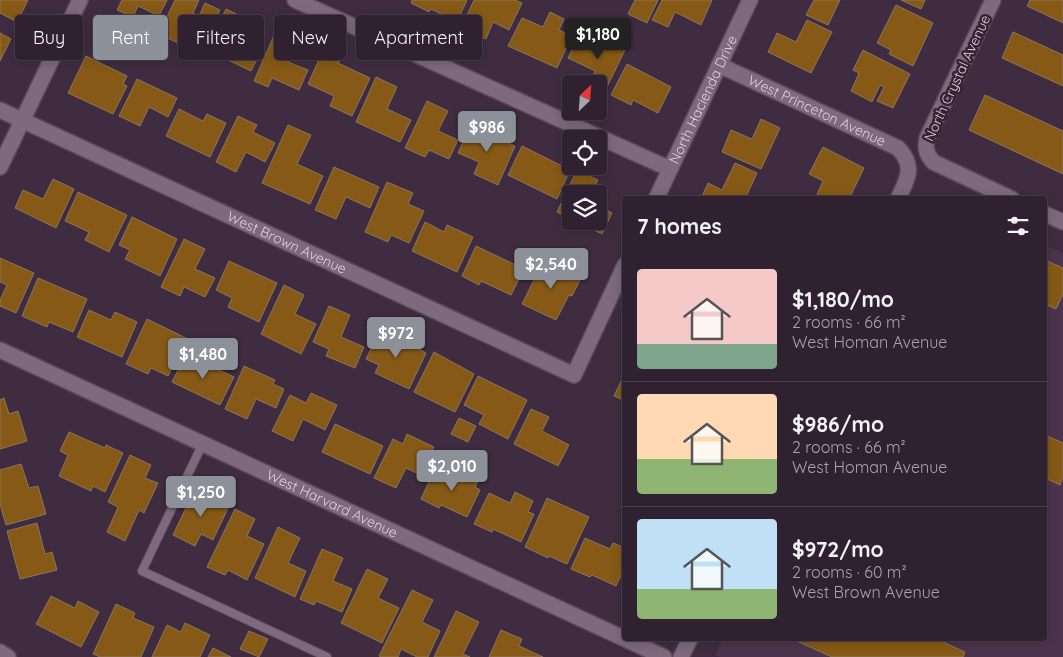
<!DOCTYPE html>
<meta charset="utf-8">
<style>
body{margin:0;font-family:Quicksand,sans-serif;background:#372938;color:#f1f3f6;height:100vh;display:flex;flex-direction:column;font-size:19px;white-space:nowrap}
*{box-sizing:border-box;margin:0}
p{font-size:16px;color:#a7a3ab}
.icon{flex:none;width:28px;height:28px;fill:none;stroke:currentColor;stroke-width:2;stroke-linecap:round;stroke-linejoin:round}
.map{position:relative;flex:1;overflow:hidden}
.sheet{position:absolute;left:622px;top:196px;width:425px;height:445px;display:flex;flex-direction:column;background:#2f2130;border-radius:5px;box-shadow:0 2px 12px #0003,0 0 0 1px #4a3e4c}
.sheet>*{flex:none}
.hud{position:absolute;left:15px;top:15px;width:475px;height:45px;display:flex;gap:10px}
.needle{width:32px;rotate:25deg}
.tools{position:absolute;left:562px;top:75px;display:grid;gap:10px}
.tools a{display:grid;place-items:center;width:45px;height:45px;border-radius:5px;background:#2f2130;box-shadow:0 2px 12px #0003,0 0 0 1px #4a3e4c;font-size:25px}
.price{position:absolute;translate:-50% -42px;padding:0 11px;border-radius:5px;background:#8c9099;color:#fff;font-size:16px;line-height:32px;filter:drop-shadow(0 1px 2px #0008)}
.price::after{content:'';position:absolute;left:50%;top:30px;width:15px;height:11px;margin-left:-8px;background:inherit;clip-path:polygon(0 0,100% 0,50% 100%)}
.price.on{background:#222;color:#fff}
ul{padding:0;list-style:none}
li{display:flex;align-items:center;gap:15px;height:125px;padding:0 15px}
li+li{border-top:1px solid #4a3e4c}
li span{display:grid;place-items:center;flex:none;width:140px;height:100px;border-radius:5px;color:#555}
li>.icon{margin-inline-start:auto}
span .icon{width:60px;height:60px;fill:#fffc;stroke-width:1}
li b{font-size:21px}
h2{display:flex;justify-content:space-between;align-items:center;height:60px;padding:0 15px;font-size:21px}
.pill{padding:0 18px;border-radius:5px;background:#2f2130;box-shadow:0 2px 12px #0003,0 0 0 1px #4a3e4c;font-size:18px;line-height:45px}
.pill.on{background:#8c9099;color:#fff}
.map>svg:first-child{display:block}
.built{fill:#4c344d}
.building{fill:#865a16;stroke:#89765e}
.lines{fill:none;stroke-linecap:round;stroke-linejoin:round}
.lane-casing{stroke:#5a495a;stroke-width:10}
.street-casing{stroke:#5a495a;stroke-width:18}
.lane{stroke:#7e697e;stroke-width:8}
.street{stroke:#7e697e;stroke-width:15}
.labels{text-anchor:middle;stroke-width:5;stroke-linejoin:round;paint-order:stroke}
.street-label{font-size:14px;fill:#ded2de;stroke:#352235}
</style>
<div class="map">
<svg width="1063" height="657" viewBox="0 0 1063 657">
<rect width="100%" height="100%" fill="#3f2c40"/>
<!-- built -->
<path class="built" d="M1045,245L1063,253V657H720L715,655L723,639H1045Z"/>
<!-- building -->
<path class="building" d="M0,0H28L17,22L0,13Z
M122,0H167L159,16L138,6L133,17L117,10Z
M175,0H199L193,13L199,16L205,3L220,10L199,53L159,34Z
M412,0H467L457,22L431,9L429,12L411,3Z
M474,0H515L522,3L509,30L493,22L486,39L461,28Z
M635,0H658L647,23L628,14Z
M662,0H712L701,25L675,12L668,27L652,20Z
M814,0H840L828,25L806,15Z
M901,0H925L921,9Z
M1030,0H1063V23L1027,6Z
M896,5L933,23L913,66L889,54L891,50L877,43Z
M226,9L247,19L236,39L261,51L251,71L226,59L229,53L209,44Z
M550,12L564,19L559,30L572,36L557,68L508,46L522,18L543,27Z
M807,20L832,32L811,73L768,52L777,33L796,42Z
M276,31L297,41L288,62L308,70L299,90L272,78L268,87L254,81Z
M1013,32L1063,55V86L1002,58Z
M0,33L11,39L0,61Z
M579,36L604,48L608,41L625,50L604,93L599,90V84H589L595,71L568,58Z
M863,50L910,74L893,108L877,101L884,87L880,85L872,102L851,91L859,73L853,70Z
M322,53L339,61L338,63L370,78L352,116L330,106L334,96L308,84Z
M86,56L127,76L123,84L127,86L113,114L68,93Z
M627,64L671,87L658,113L633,100L631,105L611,95Z
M376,77L397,87L387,109L411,120L400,142L356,122Z
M137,79L177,98L168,117L149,107L140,126L119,116Z
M985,95L1063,131V174L969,130Z
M427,101L448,111L438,131L458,140L449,159L429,150L425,157L405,148Z
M179,109L203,121L207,114L226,123L210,157L166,136Z
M238,116L257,125L253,132L275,143L265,162L246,152L236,172L216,162Z
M761,119L780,128L761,169L722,152L731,130L752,139Z
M472,122L490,130L488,134L515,146L498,185L474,174L479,162L458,153Z
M288,125L311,135L297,164L323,176L310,204L262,183Z
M522,146L570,170L557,199L508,175Z
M823,147L864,168L849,199H815L823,181L809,174Z
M735,163L757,173L745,199H701L708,183L722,190Z
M334,167L379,187L370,208L346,197L336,219L315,210Z
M577,170L598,180L591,194H571V219L557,212Z
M53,179L74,189L56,228L15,208L23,190L43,199Z
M387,182L413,193L408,204L424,211L409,243L391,235L388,242L365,232Z
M78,192L127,215L109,252L85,240L89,232L65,221Z
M599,206L612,213L602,234L575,221H599Z
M132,217L177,239L160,276L125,259L130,250L119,245Z
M425,222L444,232L447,225L473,237L457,272L412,251Z
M184,239L205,249L195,269L215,278L205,297L184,287L180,296L161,287Z
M476,246L524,269L511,295L481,281L479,285L462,276Z
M0,258L34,273L16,313L0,306V300L7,285L0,282Z
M544,260L581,278L572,296L569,295L556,320L522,304Z
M1045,260L1063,268V294L1056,309L1045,304Z
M229,261L277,283L259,322L228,307L232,298L216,290Z
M38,278L87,299L73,332L49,322L47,327L22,316Z
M284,285L304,295L295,314L316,324L301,354L261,334Z
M329,306L350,315L341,337L364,347L355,368L326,356L329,349L313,342Z
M89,310L111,320L115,312L137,322L122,357L77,337Z
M147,319L186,338L168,376L151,368L148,374L126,364Z
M381,329L426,353L409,389L375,373L379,365L366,359Z
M434,352L474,374L455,412L414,392Z
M186,354L234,377L220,405L172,382Z
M244,366L275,380L273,384L284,389L276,408L256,399L247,419L225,409Z
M478,376L527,400L508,439L479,424L484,415L464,405Z
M622,379L625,381V401L614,396Z
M311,393L337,405L325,430L303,419L293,441L272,431L290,395L306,403Z
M4,398L9,414L18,411L27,441L0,449V400Z
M531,409L549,417L542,431L569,445L558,466L514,444Z
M459,418L476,426L468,442L451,434Z
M335,424L383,446L370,474L322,452Z
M69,432L105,448L106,445L123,453L105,492L93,486L91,491L59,476L68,455L60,451Z
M407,434L434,447L429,456L434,459L425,477L406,468L396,488L374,478L393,439L403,444Z
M1045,435L1063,443V477L1060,485L1045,478Z
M130,455L151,465L145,478L158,483L144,513L139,510L125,541L107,532L118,507L108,502Z
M21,464L29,488L38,486L46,514L6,525L0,504V470Z
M435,469L460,480L465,471L480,477L475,487L480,490L467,517L441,505L439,508L421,499Z
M195,489L229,506L213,540L201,534L195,546L173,535Z
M515,492L533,501L528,512L534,514L521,542L493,529L492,532L474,524L489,493L510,503Z
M547,498L589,517L567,564L549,556L548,558L525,547Z
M235,509L255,519L247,536L264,544L247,580L228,570L225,575L207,567Z
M37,523L45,554L52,552L57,570L20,579L7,531Z
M278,527L300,538L288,563L306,571L295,597L255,578Z
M585,538L610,549L613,543L625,548V567L616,586L592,575L590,577L571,569Z
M322,549L343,558L333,581L352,589L342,612L316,601L314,605L300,599Z
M367,569L388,579L378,598L399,608L382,643L341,623Z
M412,590L433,600L422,622L440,631L428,657H417L401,649L398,657H381L379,656Z
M51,596L75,608L78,601L99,612L81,647L36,624Z
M116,604L135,613L133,618L154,627L141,657H100L93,654Z
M456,611L479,622L463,654L470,657H434Z
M185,623L210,635L200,657H152L167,625L181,632Z
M501,630L522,639L519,646L543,657H489Z
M249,631L268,639L259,657L240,649Z
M792,639H947L945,643L965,652L963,657H832Z
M213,648L231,657H208Z"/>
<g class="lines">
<!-- lane casing -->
<g class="lane-casing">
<path id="lane" d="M203,443L142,571L327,657"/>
</g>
<!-- street casing -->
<g class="street-casing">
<g id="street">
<path d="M295,0L670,169"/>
<path d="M993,0L927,138C925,148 926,153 933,162L1012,199"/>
<path id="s1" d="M719,65L898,148C916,167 907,179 898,199"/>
<path id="s2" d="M0,110L574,375L625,265"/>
<path d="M0,167L80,0"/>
<path id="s3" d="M656,199L750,0"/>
<path d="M1045,214L1063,222"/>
<path id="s4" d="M0,350L664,657"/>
<path d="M0,652L8,657"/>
<path d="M681,657L690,639"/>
</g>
</g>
<!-- lane -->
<use href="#lane" class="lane"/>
<!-- street -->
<use href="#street" class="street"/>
</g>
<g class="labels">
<!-- street labels -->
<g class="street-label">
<text transform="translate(957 78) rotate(-65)" y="5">North Crystal Avenue</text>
<text dy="5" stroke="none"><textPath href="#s3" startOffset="110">North Hacienda Drive</textPath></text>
<text dy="5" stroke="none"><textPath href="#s1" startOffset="108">West Princeton Avenue</textPath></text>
<text dy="5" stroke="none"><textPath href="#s2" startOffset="316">West Brown Avenue</textPath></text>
<text dy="5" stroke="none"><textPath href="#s4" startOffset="366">West Harvard Avenue</textPath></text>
</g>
</g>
</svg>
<div class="tools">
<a><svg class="needle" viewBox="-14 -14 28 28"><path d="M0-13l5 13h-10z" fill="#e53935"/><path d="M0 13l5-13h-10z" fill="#a7a3ab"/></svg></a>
<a><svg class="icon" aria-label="locate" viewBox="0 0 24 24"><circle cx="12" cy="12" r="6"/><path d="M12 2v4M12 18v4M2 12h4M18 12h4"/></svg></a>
<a><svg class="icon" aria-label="layers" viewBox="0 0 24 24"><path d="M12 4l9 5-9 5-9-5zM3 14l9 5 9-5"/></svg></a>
</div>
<b class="price on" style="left:598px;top:60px">$1,180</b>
<b class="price" style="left:487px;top:153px">$986</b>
<b class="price" style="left:551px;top:290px">$2,540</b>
<b class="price" style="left:396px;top:359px">$972</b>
<b class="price" style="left:203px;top:380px">$1,480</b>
<b class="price" style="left:452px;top:492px">$2,010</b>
<b class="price" style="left:201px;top:518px">$1,250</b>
<div class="hud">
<a class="pill">Buy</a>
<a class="pill on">Rent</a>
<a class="pill">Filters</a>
<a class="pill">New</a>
<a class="pill">Apartment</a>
</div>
<section class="sheet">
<h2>7 homes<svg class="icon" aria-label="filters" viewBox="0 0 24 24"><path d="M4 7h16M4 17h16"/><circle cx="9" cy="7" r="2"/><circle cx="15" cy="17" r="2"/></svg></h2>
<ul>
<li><span style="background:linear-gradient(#f6c9c9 75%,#7fa58c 0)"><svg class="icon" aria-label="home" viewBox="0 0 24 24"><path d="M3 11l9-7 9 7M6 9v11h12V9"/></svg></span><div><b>$1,180/mo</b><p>2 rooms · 66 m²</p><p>West Homan Avenue</p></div></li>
<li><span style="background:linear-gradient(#ffd9b3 65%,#8fb573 0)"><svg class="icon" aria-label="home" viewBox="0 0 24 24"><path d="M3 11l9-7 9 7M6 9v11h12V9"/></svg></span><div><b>$986/mo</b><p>2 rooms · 66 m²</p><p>West Homan Avenue</p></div></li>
<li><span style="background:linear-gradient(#bfe0f5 70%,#8fb573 0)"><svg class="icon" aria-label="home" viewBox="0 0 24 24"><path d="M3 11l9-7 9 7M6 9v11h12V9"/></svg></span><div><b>$972/mo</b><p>2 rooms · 60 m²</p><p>West Brown Avenue</p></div></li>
</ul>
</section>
</div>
